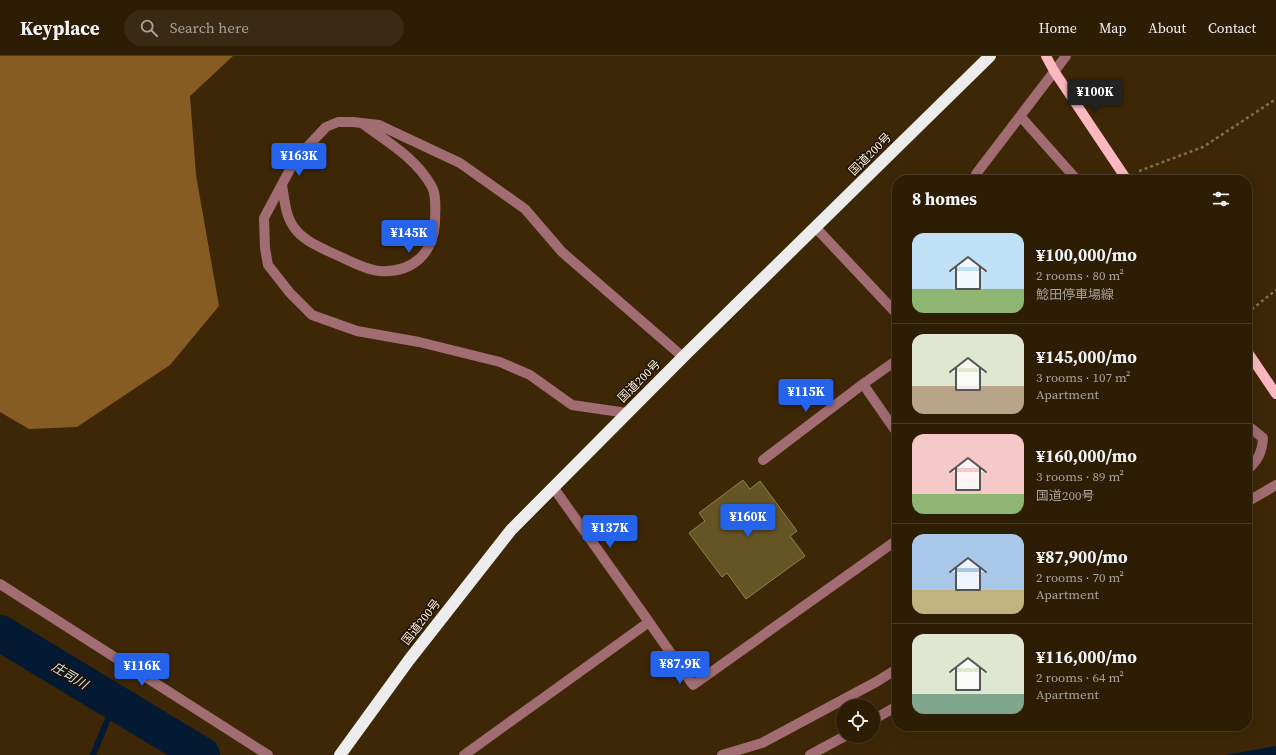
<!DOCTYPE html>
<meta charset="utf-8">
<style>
body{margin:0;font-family:"Source Serif 4","Noto Sans JP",serif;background:#3a2a13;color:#f1f3f6;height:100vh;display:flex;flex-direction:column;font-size:15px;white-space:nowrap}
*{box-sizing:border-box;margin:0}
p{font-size:13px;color:#a7a29a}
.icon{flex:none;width:22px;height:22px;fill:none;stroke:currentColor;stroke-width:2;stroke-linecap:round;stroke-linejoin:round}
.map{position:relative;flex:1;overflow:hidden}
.drawer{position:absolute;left:892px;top:119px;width:360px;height:556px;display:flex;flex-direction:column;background:#2e1d05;border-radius:16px;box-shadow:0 4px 16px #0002,0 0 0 1px #493b27}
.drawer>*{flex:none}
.fabs{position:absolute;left:836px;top:643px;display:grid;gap:8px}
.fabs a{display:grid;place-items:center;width:44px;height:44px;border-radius:50%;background:#2e1d05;box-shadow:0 4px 16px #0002,0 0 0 1px #493b27;font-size:20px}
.price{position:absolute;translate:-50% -34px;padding:0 9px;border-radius:4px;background:#2563eb;color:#fff;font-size:13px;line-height:26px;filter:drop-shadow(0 1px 2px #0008)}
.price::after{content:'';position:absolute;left:50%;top:24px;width:12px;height:9px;margin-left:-6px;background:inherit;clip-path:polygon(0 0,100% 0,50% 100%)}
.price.current{background:#222;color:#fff}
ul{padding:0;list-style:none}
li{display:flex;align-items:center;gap:12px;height:100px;padding:0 20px}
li+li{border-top:1px solid #493b27}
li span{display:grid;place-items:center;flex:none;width:112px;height:80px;border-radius:12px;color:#555}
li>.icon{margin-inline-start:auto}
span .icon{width:48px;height:48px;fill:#fffc;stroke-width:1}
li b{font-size:17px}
h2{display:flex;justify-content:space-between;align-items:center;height:48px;padding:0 20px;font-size:17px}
header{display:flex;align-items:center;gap:24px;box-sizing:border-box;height:56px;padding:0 20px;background:#2e1d05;border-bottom:1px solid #493b27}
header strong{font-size:19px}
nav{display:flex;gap:22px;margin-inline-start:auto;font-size:14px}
.search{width:280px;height:36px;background:#3a2a13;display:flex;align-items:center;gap:10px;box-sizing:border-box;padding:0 14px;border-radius:22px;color:#a7a29a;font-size:15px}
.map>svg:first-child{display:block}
.forest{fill:#875c22}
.water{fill:#031a32}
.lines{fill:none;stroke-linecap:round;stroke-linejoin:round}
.stream{stroke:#031a32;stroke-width:6}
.river{stroke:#031a32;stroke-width:36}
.building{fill:#655524;stroke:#928150}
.path{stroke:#836f54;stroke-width:2.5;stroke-dasharray:3 3;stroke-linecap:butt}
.minor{stroke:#a16c72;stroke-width:10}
.major{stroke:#fbb8c0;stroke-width:10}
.highway{stroke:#ececec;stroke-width:12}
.labels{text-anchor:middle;stroke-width:3;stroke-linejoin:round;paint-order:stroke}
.street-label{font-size:12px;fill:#fdeedd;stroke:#1f1203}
.water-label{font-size:13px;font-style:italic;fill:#d8e6f4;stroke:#1f1203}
</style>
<header>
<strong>Keyplace</strong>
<div class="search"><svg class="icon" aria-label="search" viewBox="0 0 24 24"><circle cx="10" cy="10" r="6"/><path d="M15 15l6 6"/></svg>Search here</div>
<nav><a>Home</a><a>Map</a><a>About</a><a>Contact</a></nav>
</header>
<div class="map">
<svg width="1276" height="699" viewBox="0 0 1276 699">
<rect width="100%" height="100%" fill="#3e2707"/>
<!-- forest -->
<path class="forest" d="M0,0H233L190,40L196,119L219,250L170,309L77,371L29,373L0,356Z"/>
<!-- water -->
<path class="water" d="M1276,690V699H1224Z"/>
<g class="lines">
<!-- stream -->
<path class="stream" d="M93,699L115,646"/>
<!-- river -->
<path class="river" d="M0,577L202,699"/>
</g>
<!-- building -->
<path class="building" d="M743,424L750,433L760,425L797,475L790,480L805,500L746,543L727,517L722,521L689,477L705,465L699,457Z"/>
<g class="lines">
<!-- path -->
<path class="path" d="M1139,115L1203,91L1276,43
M1247,257L1276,234"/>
<!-- minor -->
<path class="minor" d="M1021,61L1077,124
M976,118L1066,0
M282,129C285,145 285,161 296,174C305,185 320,191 332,197C346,203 365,214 380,215C412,217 433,198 435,167C435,156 437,141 432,131C417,103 388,86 363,68
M816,172L897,258
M897,304L863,328L897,377
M627,357L572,349L530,319L500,306L419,286L357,275L312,259L290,237L268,209L265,192L264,162L295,104L326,71L338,66H353L379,69L460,107L525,153L562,196L683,301
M1247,369L1263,382C1262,396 1258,405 1247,414
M763,404L863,328
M553,431L649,566
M1247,446L1276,429
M0,528L268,699
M873,664L897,650
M464,699L649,566L693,629L897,484
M722,699L762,687L876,626L897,613
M810,699L845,680"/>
<!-- major -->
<path class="major" d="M1046,0L1054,15L1127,124
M1247,295L1276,338"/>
<!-- highway -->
<path class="highway" d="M340,699L409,604L511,474L687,297L990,0"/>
</g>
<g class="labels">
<!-- street labels -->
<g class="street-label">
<text transform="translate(870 98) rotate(-45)" y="4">国道200号</text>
<text transform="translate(639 325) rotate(-45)" y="4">国道200号</text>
<text transform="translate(421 566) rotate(-52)" y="4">国道200号</text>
</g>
<!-- water labels -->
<g class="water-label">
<text transform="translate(70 619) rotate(31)" y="5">庄司川</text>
</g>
</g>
</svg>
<div class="fabs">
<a><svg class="icon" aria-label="locate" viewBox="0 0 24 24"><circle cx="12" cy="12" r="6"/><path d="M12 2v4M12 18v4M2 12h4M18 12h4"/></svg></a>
</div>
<b class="price current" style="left:1095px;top:57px">¥100K</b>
<b class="price" style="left:299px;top:121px">¥163K</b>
<b class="price" style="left:409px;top:198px">¥145K</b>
<b class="price" style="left:806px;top:357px">¥115K</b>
<b class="price" style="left:748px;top:482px">¥160K</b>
<b class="price" style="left:610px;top:493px">¥137K</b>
<b class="price" style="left:680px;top:629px">¥87.9K</b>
<b class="price" style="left:142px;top:631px">¥116K</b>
<section class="drawer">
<h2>8 homes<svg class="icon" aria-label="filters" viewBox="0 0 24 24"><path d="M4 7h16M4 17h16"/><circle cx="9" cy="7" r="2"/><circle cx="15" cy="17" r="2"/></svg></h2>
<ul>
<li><span style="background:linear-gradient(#bfe0f5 70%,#8fb573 0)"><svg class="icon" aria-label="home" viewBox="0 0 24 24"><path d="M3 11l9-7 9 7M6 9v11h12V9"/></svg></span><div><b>¥100,000/mo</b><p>2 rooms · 80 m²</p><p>鯰田停車場線</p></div></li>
<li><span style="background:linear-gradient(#dfe7d0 65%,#b9a48a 0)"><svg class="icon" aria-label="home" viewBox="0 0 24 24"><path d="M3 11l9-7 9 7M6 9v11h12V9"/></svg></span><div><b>¥145,000/mo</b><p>3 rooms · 107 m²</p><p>Apartment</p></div></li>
<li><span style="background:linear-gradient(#f6c9c9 75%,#8fb573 0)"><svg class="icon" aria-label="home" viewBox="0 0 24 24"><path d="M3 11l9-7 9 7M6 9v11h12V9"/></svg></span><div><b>¥160,000/mo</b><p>3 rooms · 89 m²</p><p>国道200号</p></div></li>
<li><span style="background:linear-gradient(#a9c7e8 70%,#c2b280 0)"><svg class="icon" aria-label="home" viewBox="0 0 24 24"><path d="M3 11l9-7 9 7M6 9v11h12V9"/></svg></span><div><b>¥87,900/mo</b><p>2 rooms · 70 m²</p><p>Apartment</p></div></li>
<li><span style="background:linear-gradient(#dfe7d0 75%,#7fa58c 0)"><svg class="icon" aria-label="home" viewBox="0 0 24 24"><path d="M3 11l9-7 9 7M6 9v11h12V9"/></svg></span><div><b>¥116,000/mo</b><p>2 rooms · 64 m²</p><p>Apartment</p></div></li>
</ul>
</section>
</div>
